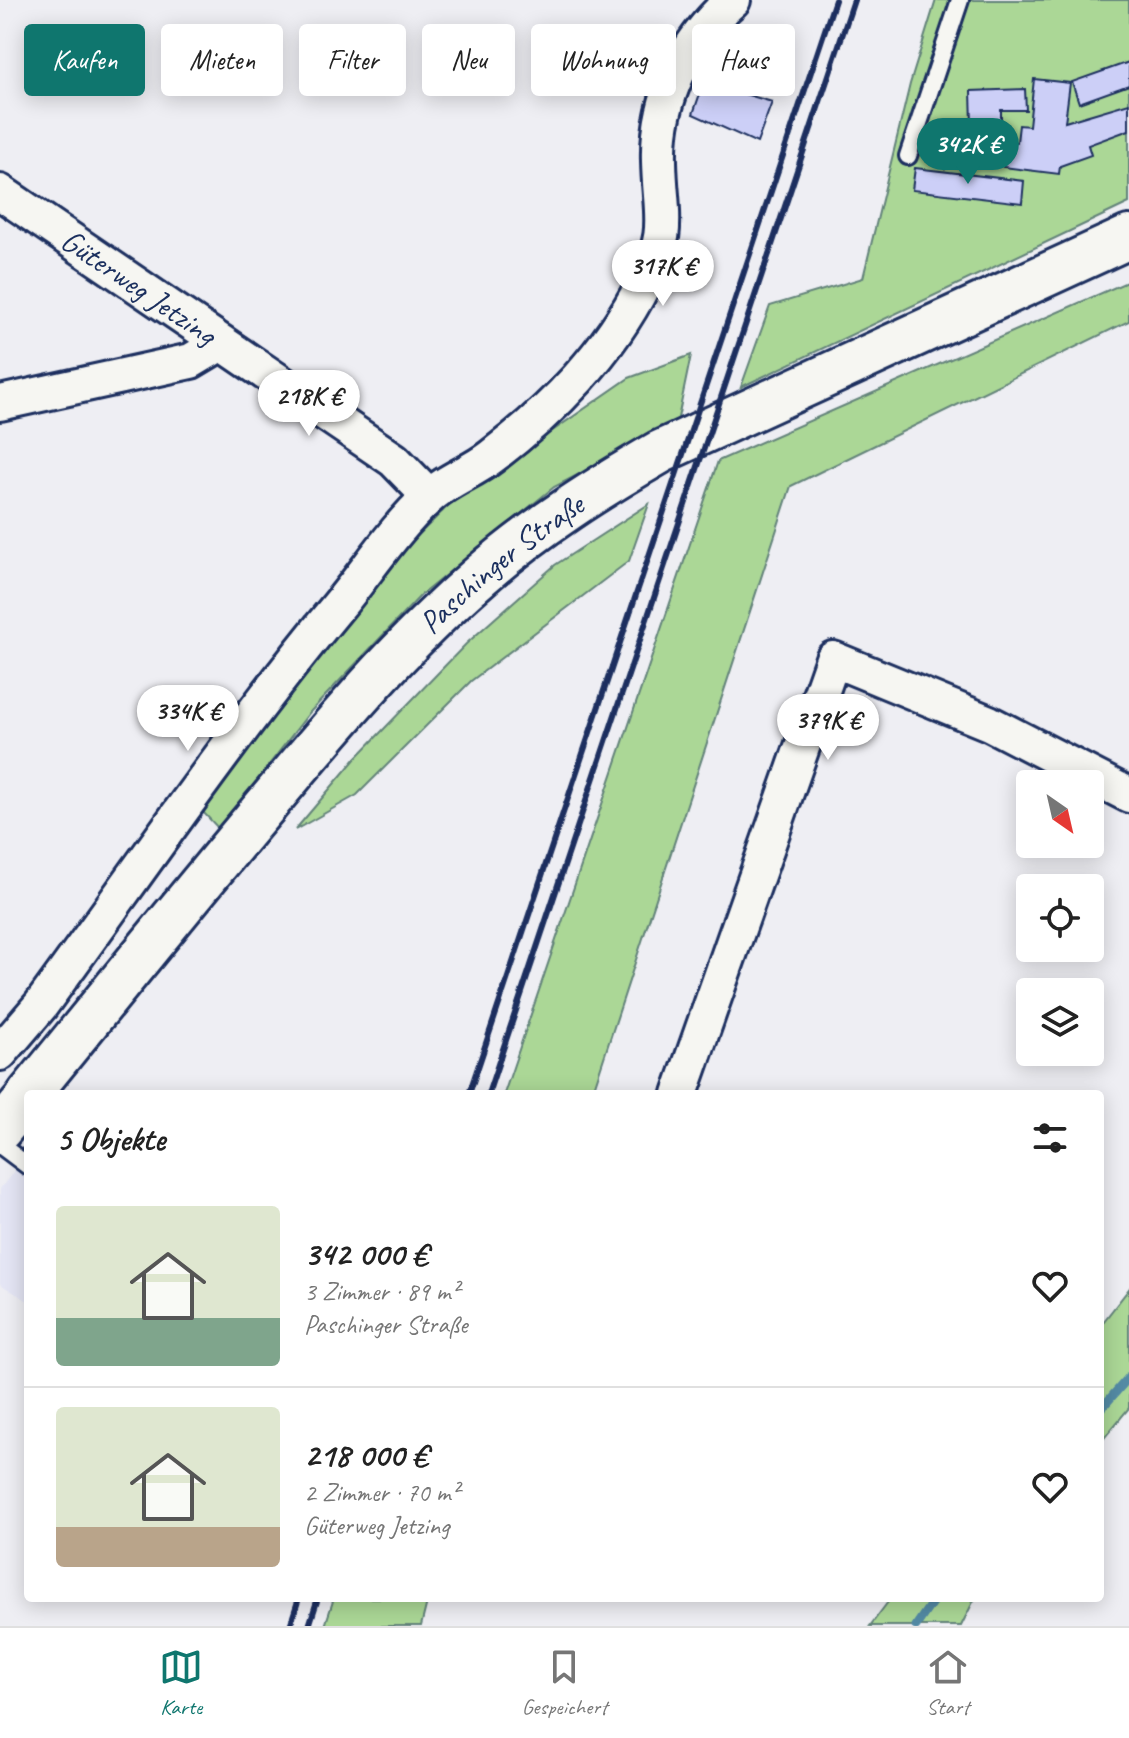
<!DOCTYPE html>
<html lang="de">
<meta charset="utf-8">
<style>
body{margin:0;font-family:Caveat,sans-serif;background:#f6f6f6;color:#222;height:100vh;display:flex;flex-direction:column;font-size:30px;white-space:nowrap}
*{box-sizing:border-box;margin:0}
p{font-size:26px;color:#767676}
.icon{flex:none;width:44px;height:44px;fill:none;stroke:currentColor;stroke-width:2;stroke-linecap:round;stroke-linejoin:round}
.map{position:relative;flex:1;overflow:hidden}
.sheet{position:absolute;left:24px;top:1090px;width:1080px;height:512px;display:flex;flex-direction:column;background:#fff;border-radius:8px;box-shadow:0 4px 20px #0003}
.sheet>*{flex:none}
.hud{position:absolute;left:24px;top:24px;width:1082px;height:72px;display:flex;gap:16px}
.needle{width:52px;rotate:146deg}
.buttons{position:absolute;left:1016px;top:770px;display:grid;gap:16px}
.buttons a{display:grid;place-items:center;width:88px;height:88px;border-radius:8px;background:#fff;box-shadow:0 4px 20px #0003;font-size:40px}
.price{position:absolute;translate:-50% -68px;padding:0 18px;border-radius:28px;background:#fff;color:#222;font-size:26px;line-height:52px;filter:drop-shadow(0 2px 4px #0008)}
.price::after{content:'';position:absolute;left:50%;top:48px;width:24px;height:18px;margin-left:-12px;background:inherit;clip-path:polygon(0 0,100% 0,50% 100%)}
.price.active{background:#0f766e;color:#fff}
ul{padding:0;list-style:none}
li{display:flex;align-items:center;gap:24px;height:200px;padding:0 32px}
li+li{border-top:2px solid #e0e0e0}
li span{display:grid;place-items:center;flex:none;width:224px;height:160px;border-radius:8px;color:#555}
li>.icon{margin-inline-start:auto}
span .icon{width:96px;height:96px;fill:#fffc;stroke-width:1}
li b{font-size:34px}
h2{display:flex;justify-content:space-between;align-items:center;height:96px;padding:0 32px;font-size:34px}
.chip{padding:0 28px;border-radius:8px;background:#fff;box-shadow:0 4px 20px #0003;font-size:28px;line-height:72px}
.chip.active{background:#0f766e;color:#fff}
.tabs{display:flex;justify-content:space-around;align-items:center;height:112px;border-top:2px solid #e0e0e0;background:#fff;font-size:22px;color:#767676}
.tabs a{display:grid;justify-items:center;gap:4px}
.tabs .active{color:#0f766e}
.map>svg:first-child{display:block}
.built{fill:#e4e5f4}
.green{fill:#abd796;stroke:#63837a;stroke-width:2}
.lines{fill:none;stroke-linecap:round;stroke-linejoin:round}
.stream{stroke:#528aa4;stroke-width:9}
.building{fill:#cccff7;stroke:#1b2f5e;stroke-width:2}
.service-casing{stroke:#1b2f5e;stroke-width:22}
.minor-casing{stroke:#1b2f5e;stroke-width:40}
.tertiary-casing{stroke:#1b2f5e;stroke-width:48}
.service{stroke:#f6f6f2;stroke-width:16}
.minor{stroke:#f6f6f2;stroke-width:34}
.tertiary{stroke:#f6f6f2;stroke-width:42}
.rail{stroke:#1b2f5e;stroke-width:6}
.labels{text-anchor:middle;stroke-width:6;stroke-linejoin:round;paint-order:stroke}
.street-label{font-size:32px;fill:#1b2f5e;stroke:#f6f6f2}
</style>
<div class="map">
<svg width="1129" height="1626" viewBox="0 0 1129 1626">
<rect width="100%" height="100%" fill="#eeeef3"/>
<filter id="ink" filterUnits="userSpaceOnUse"><feTurbulence type="fractalNoise" baseFrequency=".0125" numOctaves="2"/><feDisplacementMap in="SourceGraphic" scale="16" xChannelSelector="R" yChannelSelector="G"/><feConvolveMatrix kernelMatrix="1 2 1 2 8 2 1 2 1" color-interpolation-filters="sRGB"/></filter>
<g filter="url(#ink)">
<!-- built -->
<path class="built" d="M28,1153V1301L0,1284V1189Z"/>
<!-- green -->
<path class="green" d="M936,0H1129V203L741,387L770,306L863,278L910,84Z
M1129,281V321L791,486L592,1094H504L718,461Z
M691,355L677,423L554,487L421,595L310,712L219,829L201,810L387,566L457,497L629,378Z
M649,504L629,561L471,681L357,795L295,830L356,758L466,644L555,565Z
M1129,1289V1408L1100,1443V1326Z
M334,1598H428L421,1626H325Z
M891,1598H975L961,1626H870Z"/>
<g class="lines">
<!-- stream -->
<path class="stream" d="M1100,1410L1129,1377
M916,1626L935,1598"/>
</g>
<!-- building -->
<path class="building" d="M1129,62V85L1079,103L1072,82Z
M1034,79L1070,83L1065,122L1129,103V130L1088,145L1091,155L1060,166L1059,174L1003,167L1006,141L1017,142L1019,125L1029,126Z
M704,82L772,102L757,143L693,114Z
M1025,89L1026,110H1001V124H972L971,91Z
M915,168L1024,181L1022,203L912,190Z"/>
<g class="lines">
<!-- service casing -->
<g class="service-casing">
<path id="service" d="M908,156L960,0
M0,1145L28,1166"/>
</g>
<!-- minor casing -->
<g class="minor-casing">
<g id="minor">
<path id="s1" d="M0,192L394,460L429,496"/>
<path d="M0,403L191,361L221,343"/>
<path d="M0,1053L41,1005C139,871 233,733 339,605C368,570 395,528 428,498C445,481 472,472 491,457C554,409 608,354 644,283C672,229 660,216 659,161C657,99 686,40 733,0"/>
<path d="M680,1094L833,659L989,723L1129,795"/>
</g>
</g>
<!-- tertiary casing -->
<g class="tertiary-casing">
<g id="tertiary">
<path id="s2" d="M29,1094C108,997 186,900 267,804C334,724 402,643 481,575C536,527 598,488 660,452L1129,237"/>
<path d="M0,1130L28,1096"/>
</g>
</g>
<!-- service -->
<use href="#service" class="service"/>
<!-- minor -->
<use href="#minor" class="minor"/>
<!-- tertiary -->
<use href="#tertiary" class="tertiary"/>
<!-- rail -->
<path class="rail" d="M469,1094L835,0
M488,1094L854,0
M290,1626L299,1598
M309,1626L318,1598"/>
</g>
</g>
<g class="labels">
<!-- street labels -->
<g class="street-label">
<text dy="11" stroke="none"><textPath href="#s1" startOffset="168">Güterweg Jetzing</textPath></text>
<text dy="11" stroke="none"><textPath href="#s2" startOffset="712">Paschinger Straße</textPath></text>
</g>
</g>
</svg>
<div class="buttons">
<a><svg class="needle" viewBox="-14 -14 28 28"><path d="M0-13l5 13h-10z" fill="#e53935"/><path d="M0 13l5-13h-10z" fill="#767676"/></svg></a>
<a><svg class="icon" aria-label="locate" viewBox="0 0 24 24"><circle cx="12" cy="12" r="6"/><path d="M12 2v4M12 18v4M2 12h4M18 12h4"/></svg></a>
<a><svg class="icon" aria-label="layers" viewBox="0 0 24 24"><path d="M12 4l9 5-9 5-9-5zM3 14l9 5 9-5"/></svg></a>
</div>
<b class="price active" style="left:968px;top:186px">342K €</b>
<b class="price" style="left:663px;top:308px">317K €</b>
<b class="price" style="left:309px;top:438px">218K €</b>
<b class="price" style="left:188px;top:753px">334K €</b>
<b class="price" style="left:828px;top:762px">379K €</b>
<div class="hud">
<a class="chip active">Kaufen</a>
<a class="chip">Mieten</a>
<a class="chip">Filter</a>
<a class="chip">Neu</a>
<a class="chip">Wohnung</a>
<a class="chip">Haus</a>
</div>
<section class="sheet">
<h2>5 Objekte<svg class="icon" aria-label="filters" viewBox="0 0 24 24"><path d="M4 7h16M4 17h16"/><circle cx="9" cy="7" r="2"/><circle cx="15" cy="17" r="2"/></svg></h2>
<ul>
<li><span style="background:linear-gradient(#dfe7d0 70%,#7fa58c 0)"><svg class="icon" aria-label="home" viewBox="0 0 24 24"><path d="M3 11l9-7 9 7M6 9v11h12V9"/></svg></span><div><b>342 000 €</b><p>3 Zimmer · 89 m²</p><p>Paschinger Straße</p></div><svg class="icon" aria-label="heart" viewBox="0 0 24 24"><path d="M12 20l-8-8c-3-5 5-10 8-4 3-6 11-1 8 4z"/></svg></li>
<li><span style="background:linear-gradient(#dfe7d0 75%,#b9a48a 0)"><svg class="icon" aria-label="home" viewBox="0 0 24 24"><path d="M3 11l9-7 9 7M6 9v11h12V9"/></svg></span><div><b>218 000 €</b><p>2 Zimmer · 70 m²</p><p>Güterweg Jetzing</p></div><svg class="icon" aria-label="heart" viewBox="0 0 24 24"><path d="M12 20l-8-8c-3-5 5-10 8-4 3-6 11-1 8 4z"/></svg></li>
</ul>
</section>
</div>
<nav class="tabs">
<a class="active"><svg class="icon" aria-label="map" viewBox="0 0 24 24"><path d="M3 6l6-2 6 2 6-2v14l-6 2-6-2-6 2zM9 4v14M15 6v14"/></svg>Karte</a>
<a><svg class="icon" aria-label="saved" viewBox="0 0 24 24"><path d="M7 4h10v16l-5-4-5 4z"/></svg>Gespeichert</a>
<a><svg class="icon" aria-label="home" viewBox="0 0 24 24"><path d="M3 11l9-7 9 7M6 9v11h12V9"/></svg>Start</a>
</nav>
